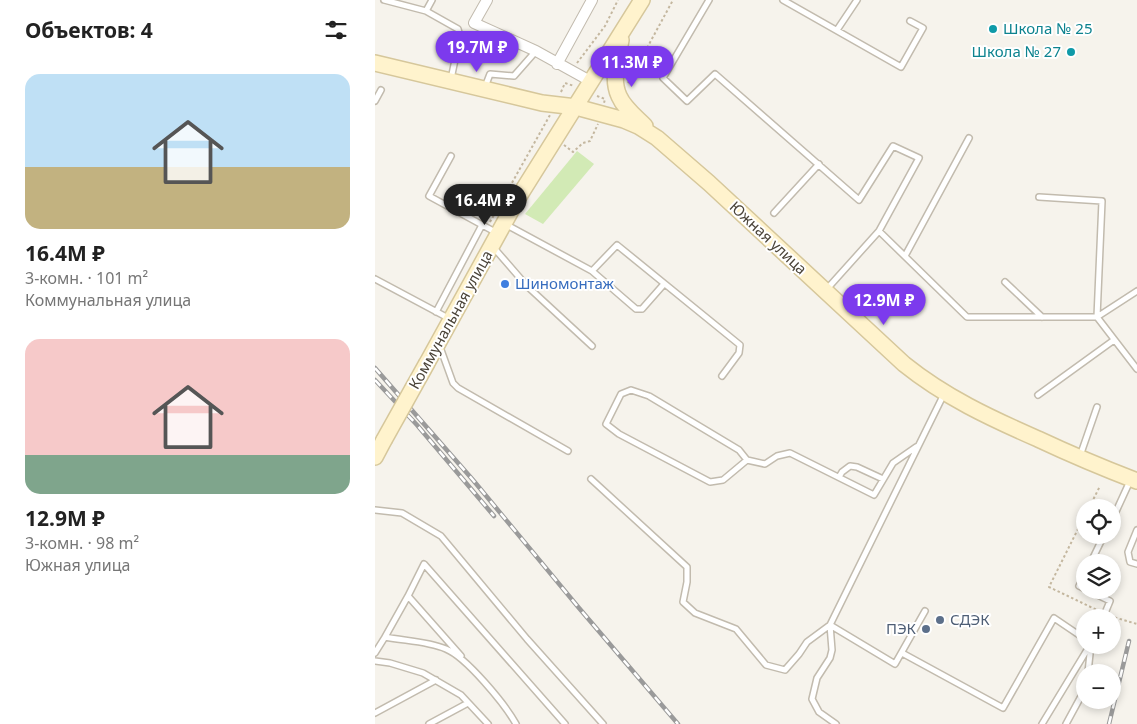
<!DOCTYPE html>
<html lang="ru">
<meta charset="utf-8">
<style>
body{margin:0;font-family:"Noto Sans",sans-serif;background:#f2f2f2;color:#222;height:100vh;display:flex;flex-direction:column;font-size:19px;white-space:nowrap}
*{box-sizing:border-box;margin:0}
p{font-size:16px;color:#767676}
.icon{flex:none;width:28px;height:28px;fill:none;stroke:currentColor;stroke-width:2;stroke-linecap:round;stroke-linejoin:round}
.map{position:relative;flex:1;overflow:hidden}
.side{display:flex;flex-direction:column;background:#fff;width:375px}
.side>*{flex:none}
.fabs{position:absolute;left:701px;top:499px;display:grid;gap:10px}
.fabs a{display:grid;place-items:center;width:45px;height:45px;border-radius:50%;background:#fff;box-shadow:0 2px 8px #0003;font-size:25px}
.price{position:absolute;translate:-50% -42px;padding:0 11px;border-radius:18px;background:#7c3aed;color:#fff;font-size:16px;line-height:32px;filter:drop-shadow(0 1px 2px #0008)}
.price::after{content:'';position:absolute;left:50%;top:30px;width:15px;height:11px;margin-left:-8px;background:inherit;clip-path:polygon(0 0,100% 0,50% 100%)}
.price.active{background:#222;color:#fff}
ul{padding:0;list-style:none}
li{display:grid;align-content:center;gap:10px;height:265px;padding:0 25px}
li span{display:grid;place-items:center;height:155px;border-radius:15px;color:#555}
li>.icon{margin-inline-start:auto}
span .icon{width:90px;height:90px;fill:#fffc;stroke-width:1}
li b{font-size:21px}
h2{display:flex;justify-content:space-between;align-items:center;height:60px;padding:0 25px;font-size:21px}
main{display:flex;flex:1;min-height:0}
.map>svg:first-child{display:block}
.green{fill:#d2eab5}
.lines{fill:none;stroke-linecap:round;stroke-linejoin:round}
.lane-casing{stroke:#c2bbae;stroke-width:8}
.street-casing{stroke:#c2bbae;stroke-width:12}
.secondary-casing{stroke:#d6c79b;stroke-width:18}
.path{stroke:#c4b79f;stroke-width:2;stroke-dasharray:2.5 2.5;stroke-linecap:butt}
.lane{stroke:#fff;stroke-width:5}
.street{stroke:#fff;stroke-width:10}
.secondary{stroke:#fff3cd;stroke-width:15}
.rail-casing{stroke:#9a9a9a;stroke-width:4.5}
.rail{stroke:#fff;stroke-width:2.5;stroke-dasharray:8;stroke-linecap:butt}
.secondary-bridge-casing{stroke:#d6c79b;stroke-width:18;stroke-linecap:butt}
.secondary-bridge{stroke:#fff3cd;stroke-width:15}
.culture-dot{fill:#0f9aa8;stroke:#fff;stroke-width:2}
.shop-dot{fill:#3f7fe0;stroke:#fff;stroke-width:2}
.service-dot{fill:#5c6f8a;stroke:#fff;stroke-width:2}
.labels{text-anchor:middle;stroke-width:4;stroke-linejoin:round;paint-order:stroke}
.culture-label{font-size:15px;fill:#0d838f;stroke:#fff;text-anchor:start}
.street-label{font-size:15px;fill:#4b4439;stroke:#fff}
.shop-label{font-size:15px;fill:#366cbe;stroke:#fff;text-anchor:start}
.service-label{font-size:15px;fill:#4e5e75;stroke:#fff;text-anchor:start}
</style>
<main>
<section class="side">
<h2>Объектов: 4<svg class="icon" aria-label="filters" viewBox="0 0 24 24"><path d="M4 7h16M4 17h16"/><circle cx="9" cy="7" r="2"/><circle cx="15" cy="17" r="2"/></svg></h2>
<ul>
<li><span style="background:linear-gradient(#bfe0f5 60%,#c2b280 0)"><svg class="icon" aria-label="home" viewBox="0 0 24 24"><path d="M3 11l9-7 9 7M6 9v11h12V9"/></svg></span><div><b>16.4M ₽</b><p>3-комн. · 101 m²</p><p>Коммунальная улица</p></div></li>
<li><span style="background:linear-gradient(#f6c9c9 75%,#7fa58c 0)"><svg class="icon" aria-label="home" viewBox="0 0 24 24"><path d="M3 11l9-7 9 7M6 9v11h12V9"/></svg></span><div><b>12.9M ₽</b><p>3-комн. · 98 m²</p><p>Южная улица</p></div></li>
</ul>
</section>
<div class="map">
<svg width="762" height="724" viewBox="0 0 762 724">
<rect width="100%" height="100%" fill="#f6f3ec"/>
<!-- green -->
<path class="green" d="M202,151L219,164L168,224L150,214Z"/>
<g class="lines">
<!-- lane casing -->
<g class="lane-casing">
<path id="lane" d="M9,0L51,11
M57,0L51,11L83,29L85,36L76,79
M334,0L288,78L312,101L340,74L484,200L518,146L544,158L504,231L592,317H722L727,201L664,197
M408,0L526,67L548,28L535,21
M462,30L482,0
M110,87L115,74L139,76L161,51
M0,101L6,90
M76,156L54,196L122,233
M399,213L444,164
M130,224L217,271L242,245L365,345L364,353L347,376
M119,248L152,286L217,346
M530,256L594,138
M217,271L261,309H267L289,284
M0,279L75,319
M630,282L667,317
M451,290L504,231
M762,291L722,317L762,369
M61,312L107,225
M65,347L78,383L83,388L193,451
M663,395L739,340
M705,456L722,407
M372,460L348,480L335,482L244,434L231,424L246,394L256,390L274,396L364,450L372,460L390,464L402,456L415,453L499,495L518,463L541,447
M464,477L467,472L475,466L482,467L508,479
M216,479L312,567V582L308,602L320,613L361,629L391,665L410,670L424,654L432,642L455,625L569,394
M0,510L27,513L66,536L152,639L228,724
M738,518L755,481
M762,530L753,552L755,562L762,564
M716,562L729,535
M710,575L704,586L710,589
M712,590L735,601L728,618
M33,596L49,564L190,724
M455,625L520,664L550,611
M455,625L457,650L455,658L442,678L437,699L444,712L461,724
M10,637L33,596L86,656
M0,653L10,637C30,641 52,641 71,649C91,657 130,704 141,724
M527,653L628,708L679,618L710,639
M0,661L15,663L48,673L86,695L113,724
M713,672L716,645
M0,713L61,680
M54,724L93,703
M667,724L715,645
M691,724L710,689"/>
</g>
<!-- street casing -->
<g class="street-casing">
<path id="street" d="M112,0L99,23L161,51L217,82
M182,64L217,0"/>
</g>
<!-- secondary casing -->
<g class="secondary-casing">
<path id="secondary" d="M246,40C243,57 236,79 244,96C249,108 261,117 270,126
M0,63L167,103L201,107L249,120L263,126L282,138L334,183L529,364C570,397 615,418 663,439C695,454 728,468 762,481
M52,363L143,198L267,0
M0,457L9,440"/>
</g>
<!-- path -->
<path class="path" d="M202,63L230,26L243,0
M253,83L298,0
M186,92L190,83L199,86
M222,96L230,99L229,103
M189,145L198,152L208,143L215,141L223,124
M115,222L175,115
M714,508L725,486
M710,515L674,587L724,611
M735,616L762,624"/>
<!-- lane -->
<use href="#lane" class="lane"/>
<!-- street -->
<use href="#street" class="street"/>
<!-- secondary -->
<use href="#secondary" class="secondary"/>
<!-- rail casing -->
<g class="rail-casing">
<path id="rail" d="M0,368L98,480L204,608L303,724
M0,380L42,425L119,516
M734,724L754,641"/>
</g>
<!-- rail -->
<use href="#rail" class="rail"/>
<!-- secondary-bridge casing -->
<g class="secondary-bridge-casing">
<path id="secondary-bridge" d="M9,440L52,363"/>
</g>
<!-- secondary-bridge -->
<use href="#secondary-bridge" class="secondary-bridge"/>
</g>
<!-- markers -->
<g class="culture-dot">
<circle cx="618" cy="29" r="5"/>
<circle cx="696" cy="52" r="5"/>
</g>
<circle class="shop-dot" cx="130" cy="284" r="5"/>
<g class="service-dot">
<circle cx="565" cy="620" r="5"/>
<circle cx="551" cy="629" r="5"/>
</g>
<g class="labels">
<!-- culture labels -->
<g class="culture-label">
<text x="628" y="34">Школа № 25</text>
<text x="686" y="57" text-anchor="end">Школа № 27</text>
</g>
<!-- street labels -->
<g class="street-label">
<text transform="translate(393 238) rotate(43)" y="5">Южная улица</text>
<text transform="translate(76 320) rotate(-61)" y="5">Коммунальная улица</text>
</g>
<!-- shop labels -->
<g class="shop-label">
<text x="140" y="289">Шиномонтаж</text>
</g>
<!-- service labels -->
<g class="service-label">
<text x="575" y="625">СДЭК</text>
<text x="541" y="634" text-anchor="end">ПЭК</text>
</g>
</g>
</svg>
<div class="fabs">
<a><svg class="icon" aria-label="locate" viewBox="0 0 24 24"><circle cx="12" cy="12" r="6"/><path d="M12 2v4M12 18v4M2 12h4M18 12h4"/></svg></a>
<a><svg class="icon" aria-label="layers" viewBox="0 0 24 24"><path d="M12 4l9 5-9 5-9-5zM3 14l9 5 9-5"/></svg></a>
<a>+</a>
<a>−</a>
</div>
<b class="price" style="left:102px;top:73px">19.7M ₽</b>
<b class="price" style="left:257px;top:88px">11.3M ₽</b>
<b class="price active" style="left:110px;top:226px">16.4M ₽</b>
<b class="price" style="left:509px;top:326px">12.9M ₽</b>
</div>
</main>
